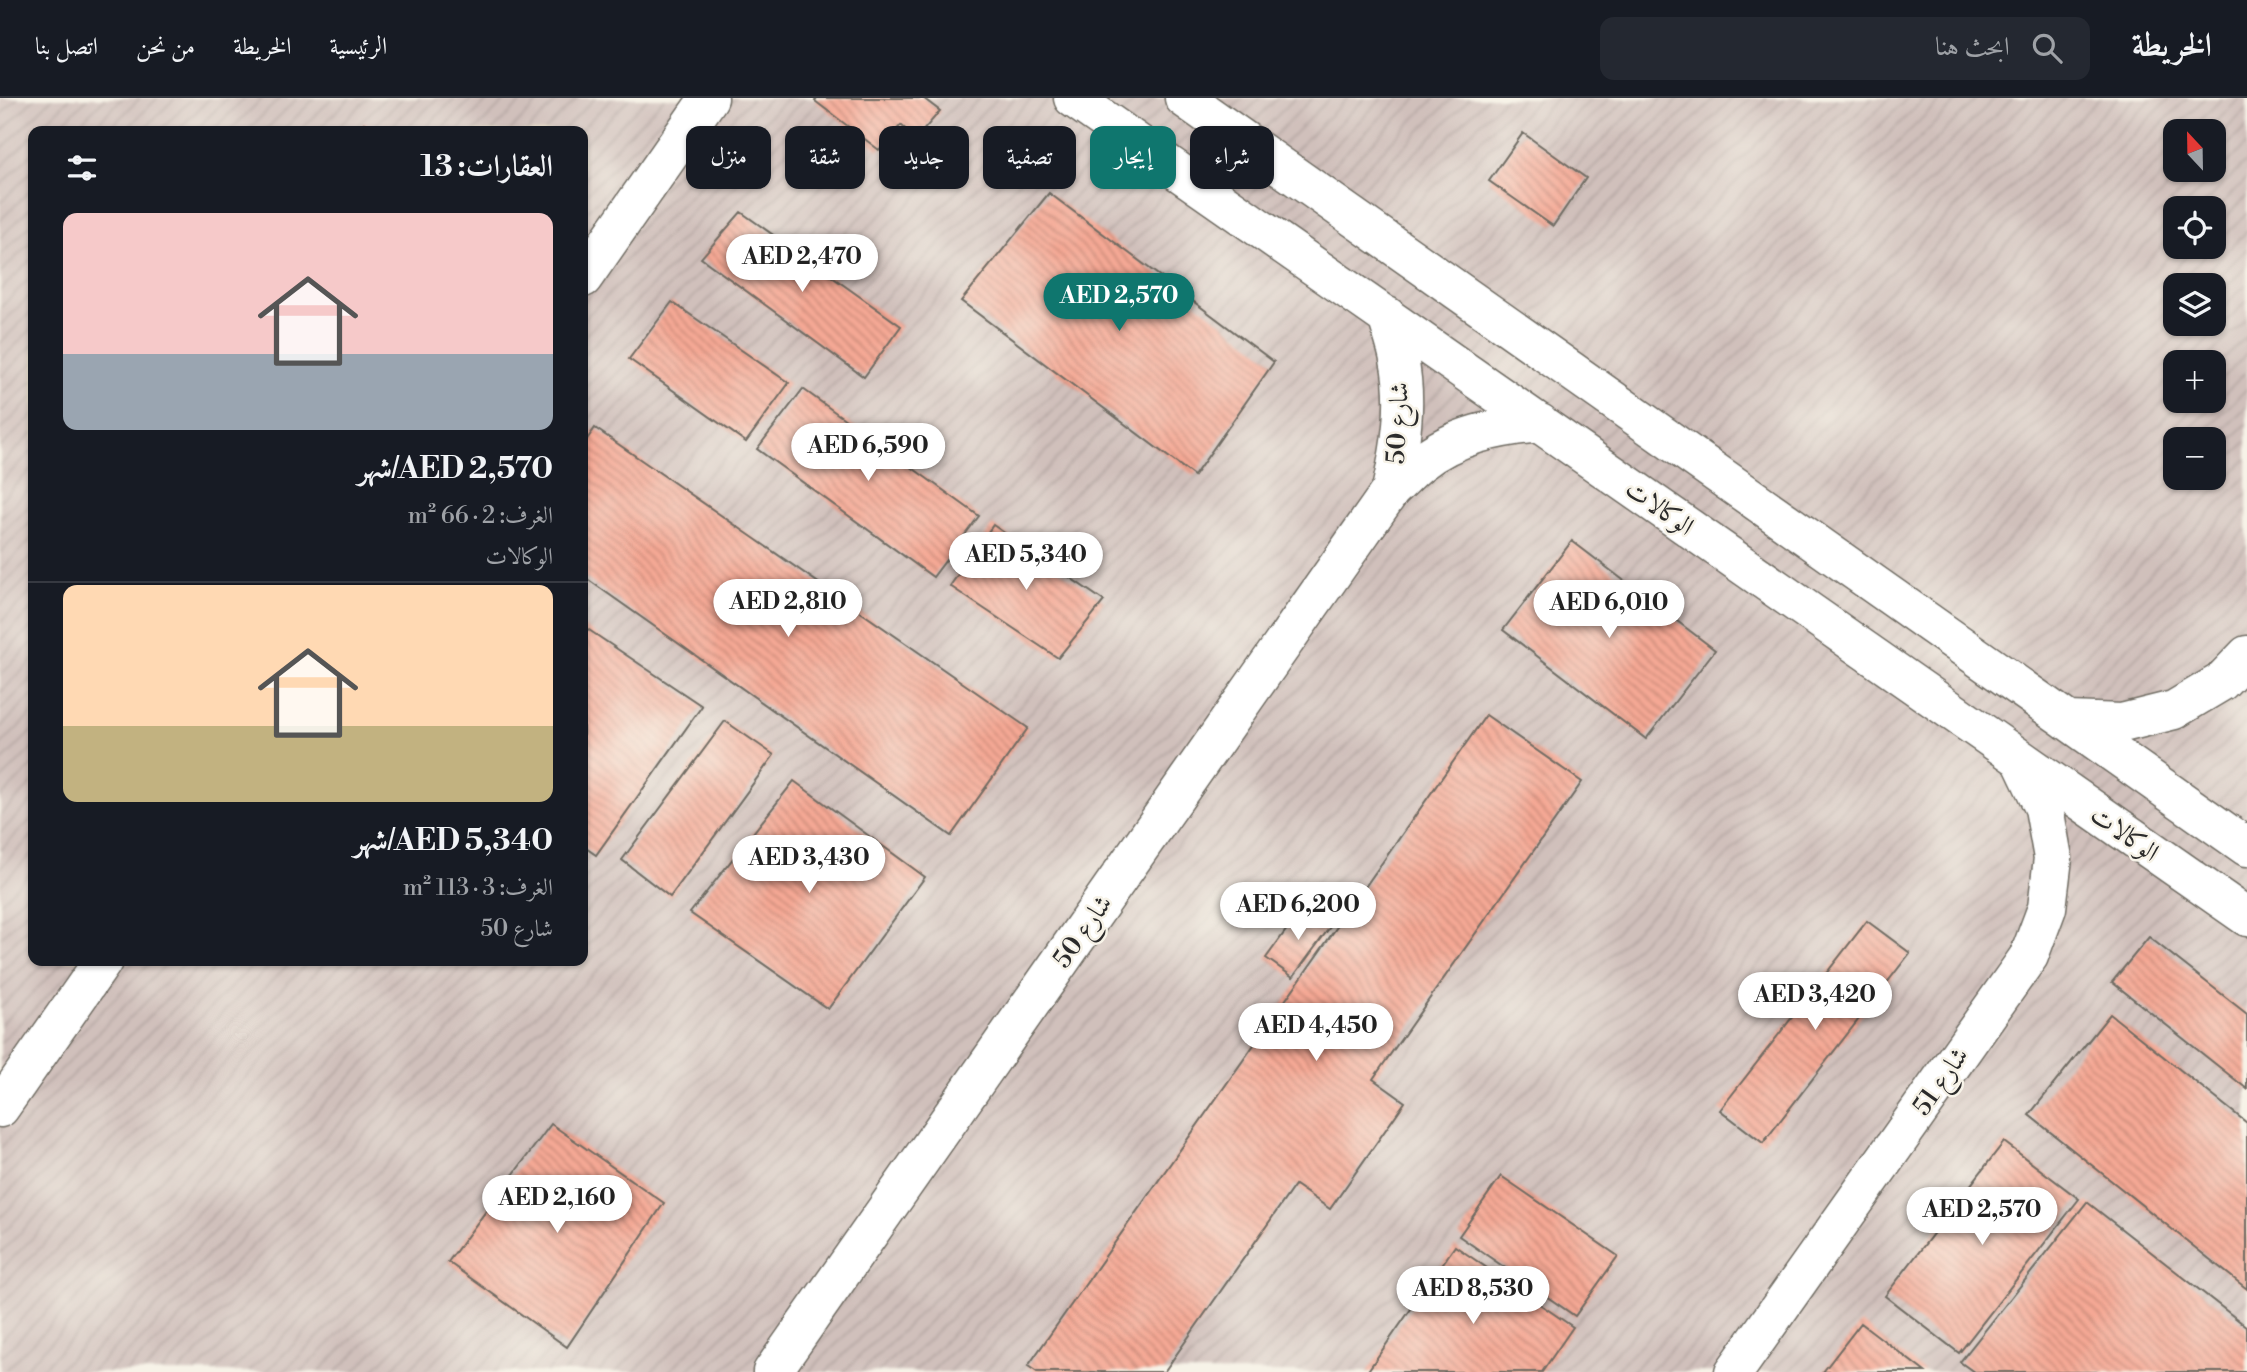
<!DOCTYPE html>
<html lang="ar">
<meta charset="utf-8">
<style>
body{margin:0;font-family:"Libre Bodoni",Amiri,serif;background:#242831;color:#f1f3f6;direction:rtl;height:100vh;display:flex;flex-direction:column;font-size:26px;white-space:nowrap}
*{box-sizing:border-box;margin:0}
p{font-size:23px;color:#9ea1a6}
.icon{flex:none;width:38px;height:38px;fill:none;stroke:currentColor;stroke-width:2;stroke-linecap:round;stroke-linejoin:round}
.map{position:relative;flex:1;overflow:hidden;direction:ltr}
.details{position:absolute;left:28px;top:28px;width:560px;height:840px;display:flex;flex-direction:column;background:#171b24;border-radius:14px;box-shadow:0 2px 5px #0004;direction:rtl}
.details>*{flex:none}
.top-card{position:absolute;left:609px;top:28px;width:665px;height:63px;direction:rtl;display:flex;gap:14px}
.needle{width:46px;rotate:338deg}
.tools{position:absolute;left:2163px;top:21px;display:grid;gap:14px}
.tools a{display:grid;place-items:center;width:63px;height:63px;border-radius:14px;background:#171b24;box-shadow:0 2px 5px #0004;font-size:35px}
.price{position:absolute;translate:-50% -60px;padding:0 16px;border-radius:24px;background:#fff;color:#222;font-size:23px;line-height:46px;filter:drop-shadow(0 2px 4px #0008)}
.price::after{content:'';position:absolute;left:50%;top:42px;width:21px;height:16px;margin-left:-10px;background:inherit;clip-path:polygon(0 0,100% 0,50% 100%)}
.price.current{background:#0f766e;color:#fff}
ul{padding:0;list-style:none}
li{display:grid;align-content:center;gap:14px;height:371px;padding:0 35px}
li+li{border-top:2px solid #363941}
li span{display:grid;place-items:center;height:217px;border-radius:14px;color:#555}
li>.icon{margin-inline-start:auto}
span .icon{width:126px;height:126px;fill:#fffc;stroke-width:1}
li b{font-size:30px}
h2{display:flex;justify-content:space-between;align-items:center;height:84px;padding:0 35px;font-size:30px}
.pill{padding:0 24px;border-radius:14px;background:#171b24;box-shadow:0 2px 5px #0004;font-size:24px;line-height:63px}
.pill.current{background:#0f766e;color:#fff}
header{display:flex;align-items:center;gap:42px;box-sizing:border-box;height:98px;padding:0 35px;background:#171b24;border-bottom:2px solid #363941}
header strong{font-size:33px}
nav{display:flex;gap:38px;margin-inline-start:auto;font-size:24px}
.search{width:490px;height:63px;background:#242831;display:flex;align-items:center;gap:18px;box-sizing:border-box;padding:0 24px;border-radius:14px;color:#9ea1a6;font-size:26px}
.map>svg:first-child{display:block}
.industrial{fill:url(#industrial-furrows);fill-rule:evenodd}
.building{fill:url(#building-back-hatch)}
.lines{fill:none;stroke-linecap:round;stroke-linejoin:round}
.minor-casing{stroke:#706c63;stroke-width:41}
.minor{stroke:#fff;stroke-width:38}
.labels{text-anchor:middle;stroke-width:5;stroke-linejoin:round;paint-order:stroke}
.street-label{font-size:26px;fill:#2b2b2b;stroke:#f7f3e8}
</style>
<header>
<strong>الخريطة</strong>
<div class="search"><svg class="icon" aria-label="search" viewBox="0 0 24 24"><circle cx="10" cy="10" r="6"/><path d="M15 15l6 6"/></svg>ابحث هنا</div>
<nav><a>الرئيسية</a><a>الخريطة</a><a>من نحن</a><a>اتصل بنا</a></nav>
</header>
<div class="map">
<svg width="2247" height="1274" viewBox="0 0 2247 1274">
<defs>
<pattern id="industrial-furrows" width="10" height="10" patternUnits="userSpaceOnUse" patternTransform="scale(1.75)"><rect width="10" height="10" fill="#d0c0bb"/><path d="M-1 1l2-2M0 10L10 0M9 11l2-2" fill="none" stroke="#b3a5a1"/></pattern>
<pattern id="building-back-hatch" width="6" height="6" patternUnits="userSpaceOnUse" patternTransform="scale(1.75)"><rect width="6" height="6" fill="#f5a894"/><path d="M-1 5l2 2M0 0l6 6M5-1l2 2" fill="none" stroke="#c78979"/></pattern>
</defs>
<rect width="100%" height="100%" fill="#f7f3e8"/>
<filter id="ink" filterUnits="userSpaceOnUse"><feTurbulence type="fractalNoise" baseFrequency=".0143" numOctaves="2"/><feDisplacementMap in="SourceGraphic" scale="14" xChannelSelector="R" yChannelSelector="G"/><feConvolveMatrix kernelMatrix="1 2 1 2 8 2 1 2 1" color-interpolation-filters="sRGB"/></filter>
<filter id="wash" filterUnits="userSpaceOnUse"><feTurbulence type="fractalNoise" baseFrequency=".00686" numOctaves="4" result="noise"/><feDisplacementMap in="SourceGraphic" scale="28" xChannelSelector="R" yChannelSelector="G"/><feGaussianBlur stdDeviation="1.57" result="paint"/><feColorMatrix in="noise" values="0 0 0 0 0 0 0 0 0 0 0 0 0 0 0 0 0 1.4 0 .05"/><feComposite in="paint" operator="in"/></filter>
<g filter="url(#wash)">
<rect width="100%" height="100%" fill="#f1e6cc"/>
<!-- industrial -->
<path class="industrial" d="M0,0H2247V1274H0ZM33,33H583V863H33ZM2175,33H2214V72H2175ZM2175,110H2214V149H2175ZM2175,187H2214V226H2175ZM2175,264H2214V303H2175ZM2175,341H2214V380H2175Z"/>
<g id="blocks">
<!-- building -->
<path class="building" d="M817,0H923L940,13L916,41L901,27L879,52L815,3Z
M364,25L377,33H358Z
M1523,35L1586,80L1553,128L1489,83Z
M1049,95L1274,264L1194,378L961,203Z
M741,114L901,228L864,279L701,160Z
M672,204L789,285L746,344L629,261Z
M803,291L979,418L933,479L757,351Z
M595,330L1028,630L951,738L583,478V347Z
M993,427L1104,503L1058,560L950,488Z
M1572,443L1715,552L1646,641L1503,532Z
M583,528L702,608L596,757L583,748Z
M1486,617L1582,684L1373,981L1405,1004L1330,1111L1295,1087L1164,1274H1037L1028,1268Z
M725,623L774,657L670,799L622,762Z
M794,683L925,779L828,911L690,815Z
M1303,809L1330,829L1293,879L1266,860Z
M1867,823L1910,855L1763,1045L1720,1012Z
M2149,839L2247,916V991L2112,884Z
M2110,916L2247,1025V1191L2029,1017Z
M551,1026L664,1105L567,1249L448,1164Z
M2004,1044L2079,1101L1959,1255L1885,1198Z
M1501,1078L1618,1158L1575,1218L1459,1138Z
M2087,1104L2247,1229V1274H1974L1960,1264Z
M1455,1148L1573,1229L1542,1274H1367Z
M1861,1225L1925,1274H1823Z"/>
</g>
</g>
<g filter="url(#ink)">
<use href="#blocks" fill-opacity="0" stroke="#706c63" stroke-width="2"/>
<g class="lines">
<!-- minor casing -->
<g class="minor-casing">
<path id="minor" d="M1073,0L2247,819
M1184,0L2247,749
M583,180L709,0
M1387,218C1391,232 1396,246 1399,261C1408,305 1401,348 1391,392
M2068,623L2122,625L2174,612L2221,584L2247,557
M0,1010L103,863
M772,1274L1391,392C1401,383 1410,373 1420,365C1454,337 1498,329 1540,325
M1734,1274L2029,858L2047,810L2053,760L2044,710L2023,666"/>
</g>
<!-- minor -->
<use href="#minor" class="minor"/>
</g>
</g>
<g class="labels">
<!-- street labels -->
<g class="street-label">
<text transform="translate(1397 325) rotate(-87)" y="9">شارع 50</text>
<text transform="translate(1660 409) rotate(35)" y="9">الوكالات</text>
<text transform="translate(2125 735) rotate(35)" y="9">الوكالات</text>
<text transform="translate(1082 833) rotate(-55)" y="9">شارع 50</text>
<text transform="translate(1940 983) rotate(-55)" y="9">شارع 51</text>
</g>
</g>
</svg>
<div class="tools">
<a><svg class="needle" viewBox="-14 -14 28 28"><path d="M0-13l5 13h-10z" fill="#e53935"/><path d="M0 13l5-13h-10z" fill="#9ea1a6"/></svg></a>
<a><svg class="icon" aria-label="locate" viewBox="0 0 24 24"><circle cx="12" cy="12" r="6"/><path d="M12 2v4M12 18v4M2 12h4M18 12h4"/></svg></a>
<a><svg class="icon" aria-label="layers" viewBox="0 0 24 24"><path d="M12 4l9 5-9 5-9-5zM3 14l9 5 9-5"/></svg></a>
<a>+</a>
<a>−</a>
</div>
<b class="price" style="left:802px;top:196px">AED 2,470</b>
<b class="price current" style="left:1119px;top:235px">AED 2,570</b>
<b class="price" style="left:868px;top:385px">AED 6,590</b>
<b class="price" style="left:1026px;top:494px">AED 5,340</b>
<b class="price" style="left:788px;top:541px">AED 2,810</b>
<b class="price" style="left:1609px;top:542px">AED 6,010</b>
<b class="price" style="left:809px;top:797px">AED 3,430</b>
<b class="price" style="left:1298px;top:844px">AED 6,200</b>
<b class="price" style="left:1815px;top:934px">AED 3,420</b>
<b class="price" style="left:1316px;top:965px">AED 4,450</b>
<b class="price" style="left:557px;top:1137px">AED 2,160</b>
<b class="price" style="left:1982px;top:1149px">AED 2,570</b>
<b class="price" style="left:1473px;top:1228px">AED 8,530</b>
<div class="top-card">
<a class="pill">شراء</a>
<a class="pill current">إيجار</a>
<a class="pill">تصفية</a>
<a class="pill">جديد</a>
<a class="pill">شقة</a>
<a class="pill">منزل</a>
</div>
<section class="details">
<h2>العقارات: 13<svg class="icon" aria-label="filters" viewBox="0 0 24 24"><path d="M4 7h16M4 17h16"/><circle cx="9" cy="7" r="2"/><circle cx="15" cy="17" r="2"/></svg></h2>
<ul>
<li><span style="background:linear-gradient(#f6c9c9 65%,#9aa5b1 0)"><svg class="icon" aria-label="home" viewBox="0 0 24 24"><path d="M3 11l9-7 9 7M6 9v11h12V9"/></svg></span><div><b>AED 2,570/شهر</b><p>الغرف: 2 · 66 m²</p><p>الوكالات</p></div></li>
<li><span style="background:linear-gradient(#ffd9b3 65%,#c2b280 0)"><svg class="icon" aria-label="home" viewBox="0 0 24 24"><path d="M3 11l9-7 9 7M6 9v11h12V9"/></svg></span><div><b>AED 5,340/شهر</b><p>الغرف: 3 · 113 m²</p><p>شارع 50</p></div></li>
</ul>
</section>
</div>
